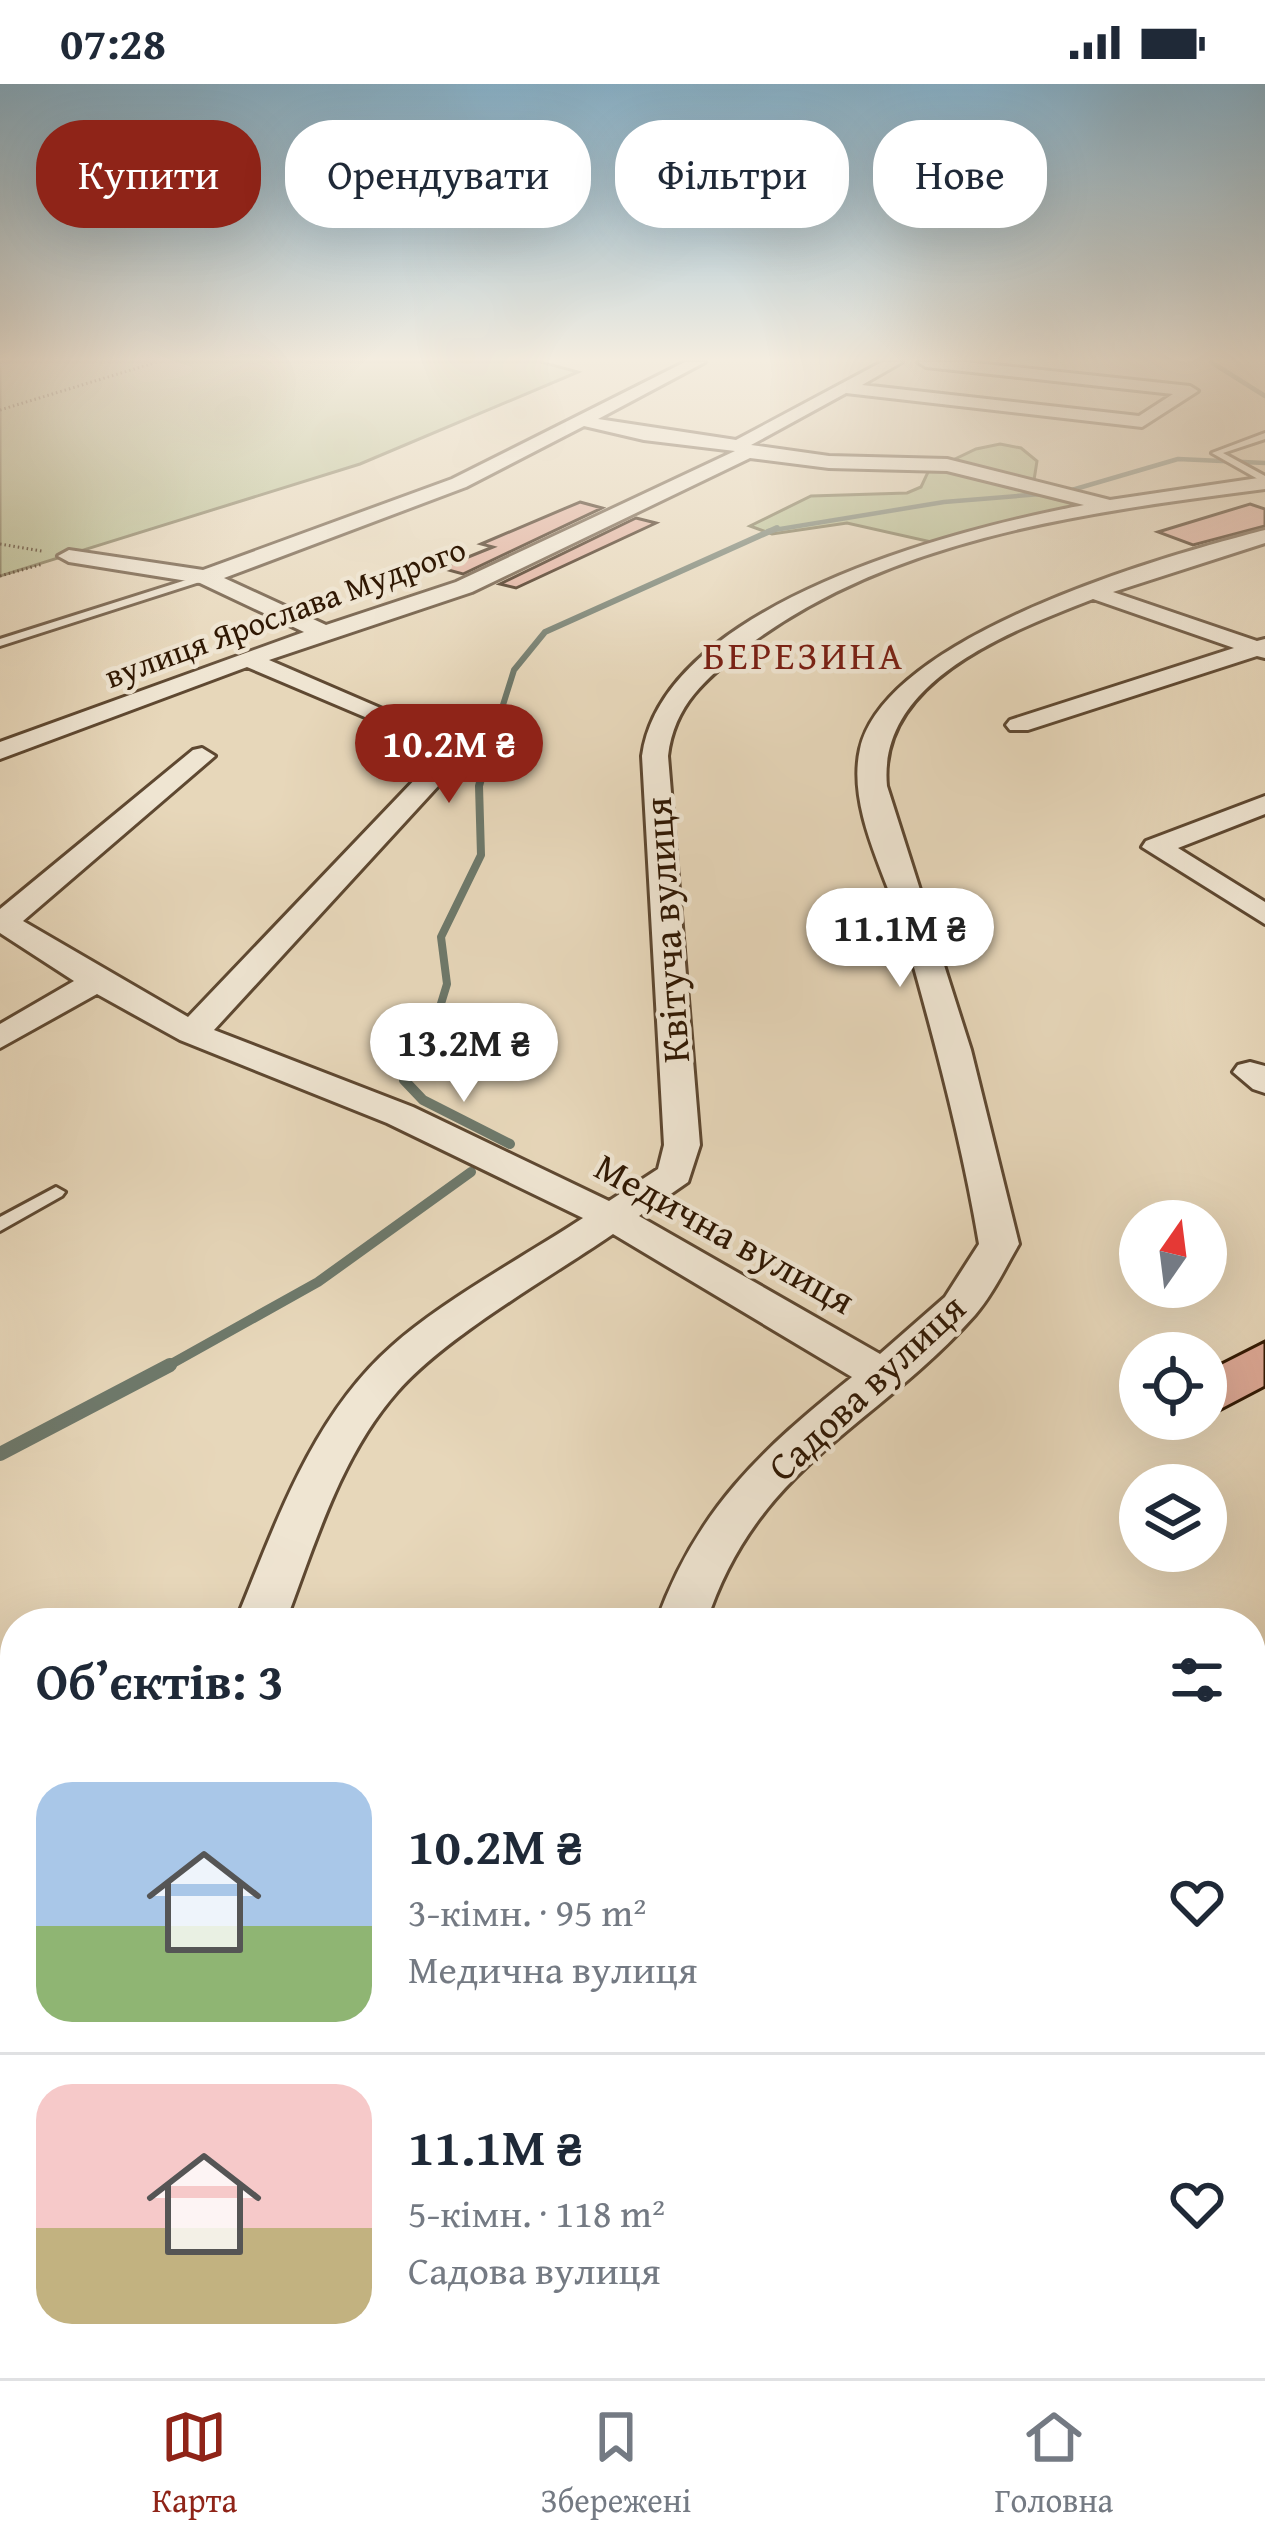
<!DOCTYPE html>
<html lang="uk">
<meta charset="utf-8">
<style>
body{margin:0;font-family:"Gentium Book Plus",serif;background:#f2f2f3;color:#1f2937;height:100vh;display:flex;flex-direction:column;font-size:45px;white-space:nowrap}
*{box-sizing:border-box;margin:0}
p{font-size:39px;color:#747a83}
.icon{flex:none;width:66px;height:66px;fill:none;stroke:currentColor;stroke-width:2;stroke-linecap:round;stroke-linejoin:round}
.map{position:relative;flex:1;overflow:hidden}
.side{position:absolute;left:0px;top:1524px;width:1266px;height:771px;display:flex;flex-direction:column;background:#fff;border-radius:48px 48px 0 0;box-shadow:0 12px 48px #0002}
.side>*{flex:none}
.banner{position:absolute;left:36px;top:36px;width:1194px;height:108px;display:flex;gap:24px}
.needle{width:78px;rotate:14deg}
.tools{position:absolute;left:1119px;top:1116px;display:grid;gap:24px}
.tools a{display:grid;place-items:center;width:108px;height:108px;border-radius:50%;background:#fff;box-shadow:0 12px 48px #0002;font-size:60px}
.price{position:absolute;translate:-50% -102px;padding:0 27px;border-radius:42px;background:#fff;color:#222;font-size:39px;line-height:78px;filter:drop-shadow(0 3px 6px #0008)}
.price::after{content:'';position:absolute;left:50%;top:72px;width:36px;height:27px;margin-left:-18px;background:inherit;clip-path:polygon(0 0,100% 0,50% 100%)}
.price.on{background:#8f2418;color:#fff}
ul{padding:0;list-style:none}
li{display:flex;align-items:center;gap:36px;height:300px;padding:0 36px}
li+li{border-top:3px solid #e0e1e3}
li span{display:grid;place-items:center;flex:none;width:336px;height:240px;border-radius:36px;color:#555}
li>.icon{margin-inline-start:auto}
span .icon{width:144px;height:144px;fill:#fffc;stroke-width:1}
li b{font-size:51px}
h2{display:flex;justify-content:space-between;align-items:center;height:144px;padding:0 36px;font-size:51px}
.tag{padding:0 42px;border-radius:48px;background:#fff;box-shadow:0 12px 48px #0002;font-size:42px;line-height:108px}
.tag.on{background:#8f2418;color:#fff}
.status{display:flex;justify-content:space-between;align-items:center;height:84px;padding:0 60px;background:#fff;direction:ltr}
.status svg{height:33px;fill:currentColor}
.menu{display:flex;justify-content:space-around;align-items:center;height:168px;border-top:3px solid #e0e1e3;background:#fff;font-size:33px;color:#747a83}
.menu a{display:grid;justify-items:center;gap:6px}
.menu .on{color:#8f2418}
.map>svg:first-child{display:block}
.green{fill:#b6be8f;stroke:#736b49;stroke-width:3}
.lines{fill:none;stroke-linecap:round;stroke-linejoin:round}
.stream-far4{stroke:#6e796b;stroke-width:4.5}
.stream-far3{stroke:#6e796b;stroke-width:6}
.stream-far2{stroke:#6e796b;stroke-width:8}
.stream-far1{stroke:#6e796b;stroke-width:10}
.stream{stroke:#6e796b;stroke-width:14}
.building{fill:#e0ab99;stroke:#301803;stroke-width:3}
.lane-casing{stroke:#5e4831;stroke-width:6}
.street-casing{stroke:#5e4831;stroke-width:6}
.path{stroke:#301803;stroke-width:3;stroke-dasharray:1.5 3;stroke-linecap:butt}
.lane{fill:#efe5d2;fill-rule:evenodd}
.street{fill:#efe5d2;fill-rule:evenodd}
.labels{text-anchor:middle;stroke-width:9;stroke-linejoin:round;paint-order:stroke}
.far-street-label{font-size:33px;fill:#301803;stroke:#efe5d2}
.far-quarter-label{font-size:39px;letter-spacing:3px;fill:#7a1f14;stroke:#efe5d2}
.street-label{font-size:39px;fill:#301803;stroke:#efe5d2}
</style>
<div class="status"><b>07:28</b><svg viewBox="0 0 49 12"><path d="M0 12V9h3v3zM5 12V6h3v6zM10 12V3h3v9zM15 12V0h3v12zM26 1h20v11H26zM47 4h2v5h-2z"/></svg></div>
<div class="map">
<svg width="1265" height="2294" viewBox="0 0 1265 2294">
<rect width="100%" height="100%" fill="#e7d7ba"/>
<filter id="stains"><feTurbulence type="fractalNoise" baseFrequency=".00167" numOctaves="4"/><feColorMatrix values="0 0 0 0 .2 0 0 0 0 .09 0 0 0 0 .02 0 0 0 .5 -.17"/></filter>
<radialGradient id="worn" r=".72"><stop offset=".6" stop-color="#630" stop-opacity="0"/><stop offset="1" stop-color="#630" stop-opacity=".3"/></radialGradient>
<!-- green -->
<path class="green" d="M0,278H541L578,288L360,380L0,492Z
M1000,360L1021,364L1037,377L1034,396L1108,421L949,462L847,439L772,450L750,442L811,412L907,409L921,403L928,388L976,365Z"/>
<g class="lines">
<!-- stream-far4 -->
<path class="stream-far4" d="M1211,278L1265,312
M768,447L944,418L1065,408L1178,375L1265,379"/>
<!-- stream-far3 -->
<path class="stream-far3" d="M490,662L514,586L545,548L777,444"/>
<!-- stream-far2 -->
<path class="stream-far2" d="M436,936L447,900L441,853L481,771L479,702L491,659"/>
<!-- stream-far1 -->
<path class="stream-far1" d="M437,933L404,996L423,1016L510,1060
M164,1284L318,1198L471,1088"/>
<!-- stream -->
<path class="stream" d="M0,1370L170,1281"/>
</g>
<!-- building -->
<path class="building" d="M580,418L602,424L463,490L441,484L493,463L481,460Z
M1250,420L1265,425V442L1193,461L1158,448Z
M636,434L656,439L516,504L500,500Z
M1265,1257V1303L1206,1334V1287Z"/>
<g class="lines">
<!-- lane casing -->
<g class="lane-casing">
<path id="lane" d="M1265,349V355L1223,369L1265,392V399L1212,369Z
M205,490L210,493L209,495L0,562V555Z
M56,1103L65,1108L62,1112L0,1147V1133Z"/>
</g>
<!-- street casing -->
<g class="street-casing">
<path id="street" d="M685,278H705L598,335L736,356L882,278H902L862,301L1139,332L1173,310L926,283L918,278H966L1190,302L1198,307L1142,343L846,309L751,361L829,372L947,375L1110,416L1265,393V405C1088,428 890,453 745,564C706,594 674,621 668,672L700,1061L688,1098L639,1132L880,1270L945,1213L979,1160C962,1058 935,958 907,858C891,800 846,727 860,665C886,551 1164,472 1265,446V459L1113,508L1257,557L1265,555V574L1257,572L1028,646H1010L1006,641L1010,636L1234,564L1093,515C1012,547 877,596 887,702L971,966L1019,1160C1005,1184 993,1210 975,1231C875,1344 757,1381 706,1539H656C696,1426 761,1366 852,1293L613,1150C549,1194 446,1252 397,1308C340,1373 315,1460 285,1539H235C275,1442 311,1333 392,1262C442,1217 525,1172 583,1134L387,1039L180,956L97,910L0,964V940L74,897L0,849V825L193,666L202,664L215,672L23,837L188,933L443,666L247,583L0,675V658L304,548L200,499L69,478L58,472L69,466L203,486L452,395ZM584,342L644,356L735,367L456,498L326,541L224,494L466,403ZM750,374L829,384L947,387L1084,421C957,445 663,520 642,672L664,1061L658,1085L609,1117L413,1023L214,946L473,664L269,576L472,508Z
M1265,712V730L1178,764L1265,818V840L1142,763L1146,757Z
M1250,978L1265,982V1009L1253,1005L1233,988L1238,981Z
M15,1605V1649L0,1653V1609Z
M55,2280H127L133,2294H60Z
M478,2280H546L543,2294H473Z"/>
</g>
<!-- path -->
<path class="path" d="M0,326L157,278
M0,460L42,467
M0,492L43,480"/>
<!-- lane -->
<use href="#lane" class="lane"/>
<!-- street -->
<use href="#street" class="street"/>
</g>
<!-- sky -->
<linearGradient id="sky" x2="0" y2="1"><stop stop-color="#87b6d2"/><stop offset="0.46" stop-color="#f4ede0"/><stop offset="1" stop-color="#f4ede0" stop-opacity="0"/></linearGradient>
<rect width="1265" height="599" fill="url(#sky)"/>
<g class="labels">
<!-- far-street labels -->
<g class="far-street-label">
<text transform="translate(285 528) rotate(-20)" y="12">вулиця Ярослава Мудрого</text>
</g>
<!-- far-quarter labels -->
<g class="far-quarter-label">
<text x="804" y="585">БЕРЕЗИНА</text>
</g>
<!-- street labels -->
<g class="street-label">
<text transform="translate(666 846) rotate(-94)" y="14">Квітуча вулиця</text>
<text transform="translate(725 1149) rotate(29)" y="14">Медична вулиця</text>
<text transform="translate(866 1303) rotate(-43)" y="14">Садова вулиця</text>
</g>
</g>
<rect width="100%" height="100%" filter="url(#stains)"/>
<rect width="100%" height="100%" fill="url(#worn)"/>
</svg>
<div class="tools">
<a><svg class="needle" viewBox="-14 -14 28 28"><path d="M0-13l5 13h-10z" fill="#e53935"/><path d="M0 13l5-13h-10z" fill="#747a83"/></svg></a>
<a><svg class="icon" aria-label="locate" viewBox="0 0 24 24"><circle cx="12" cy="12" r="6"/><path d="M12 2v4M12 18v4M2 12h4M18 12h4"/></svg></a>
<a><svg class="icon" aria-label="layers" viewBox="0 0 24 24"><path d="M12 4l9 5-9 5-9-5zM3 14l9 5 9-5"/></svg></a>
</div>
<b class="price on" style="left:449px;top:722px">10.2M ₴</b>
<b class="price" style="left:900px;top:906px">11.1M ₴</b>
<b class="price" style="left:464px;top:1021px">13.2M ₴</b>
<div class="banner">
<a class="tag on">Купити</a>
<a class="tag">Орендувати</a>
<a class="tag">Фільтри</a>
<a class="tag">Нове</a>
</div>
<section class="side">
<h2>Об’єктів: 3<svg class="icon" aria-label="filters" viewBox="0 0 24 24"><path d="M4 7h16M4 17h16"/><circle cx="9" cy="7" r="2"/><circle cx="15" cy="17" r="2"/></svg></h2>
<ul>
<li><span style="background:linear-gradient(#a9c7e8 60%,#8fb573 0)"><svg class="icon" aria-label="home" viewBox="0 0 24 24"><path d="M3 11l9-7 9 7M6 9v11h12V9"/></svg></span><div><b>10.2M ₴</b><p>3-кімн. · 95 m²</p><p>Медична вулиця</p></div><svg class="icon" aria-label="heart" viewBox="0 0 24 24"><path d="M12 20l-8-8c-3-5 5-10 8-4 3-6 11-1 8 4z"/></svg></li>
<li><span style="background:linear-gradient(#f6c9c9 60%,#c2b280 0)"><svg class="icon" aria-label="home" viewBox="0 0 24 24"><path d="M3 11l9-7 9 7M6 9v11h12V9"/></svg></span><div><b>11.1M ₴</b><p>5-кімн. · 118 m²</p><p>Садова вулиця</p></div><svg class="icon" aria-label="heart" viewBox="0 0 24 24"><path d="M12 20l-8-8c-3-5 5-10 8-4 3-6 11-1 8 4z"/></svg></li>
</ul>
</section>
</div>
<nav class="menu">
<a class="on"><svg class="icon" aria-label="map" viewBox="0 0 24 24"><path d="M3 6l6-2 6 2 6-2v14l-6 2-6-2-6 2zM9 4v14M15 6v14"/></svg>Карта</a>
<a><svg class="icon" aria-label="saved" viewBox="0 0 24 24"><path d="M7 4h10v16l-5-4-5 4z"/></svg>Збережені</a>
<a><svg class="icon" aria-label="home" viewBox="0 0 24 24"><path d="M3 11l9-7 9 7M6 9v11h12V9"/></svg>Головна</a>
</nav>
